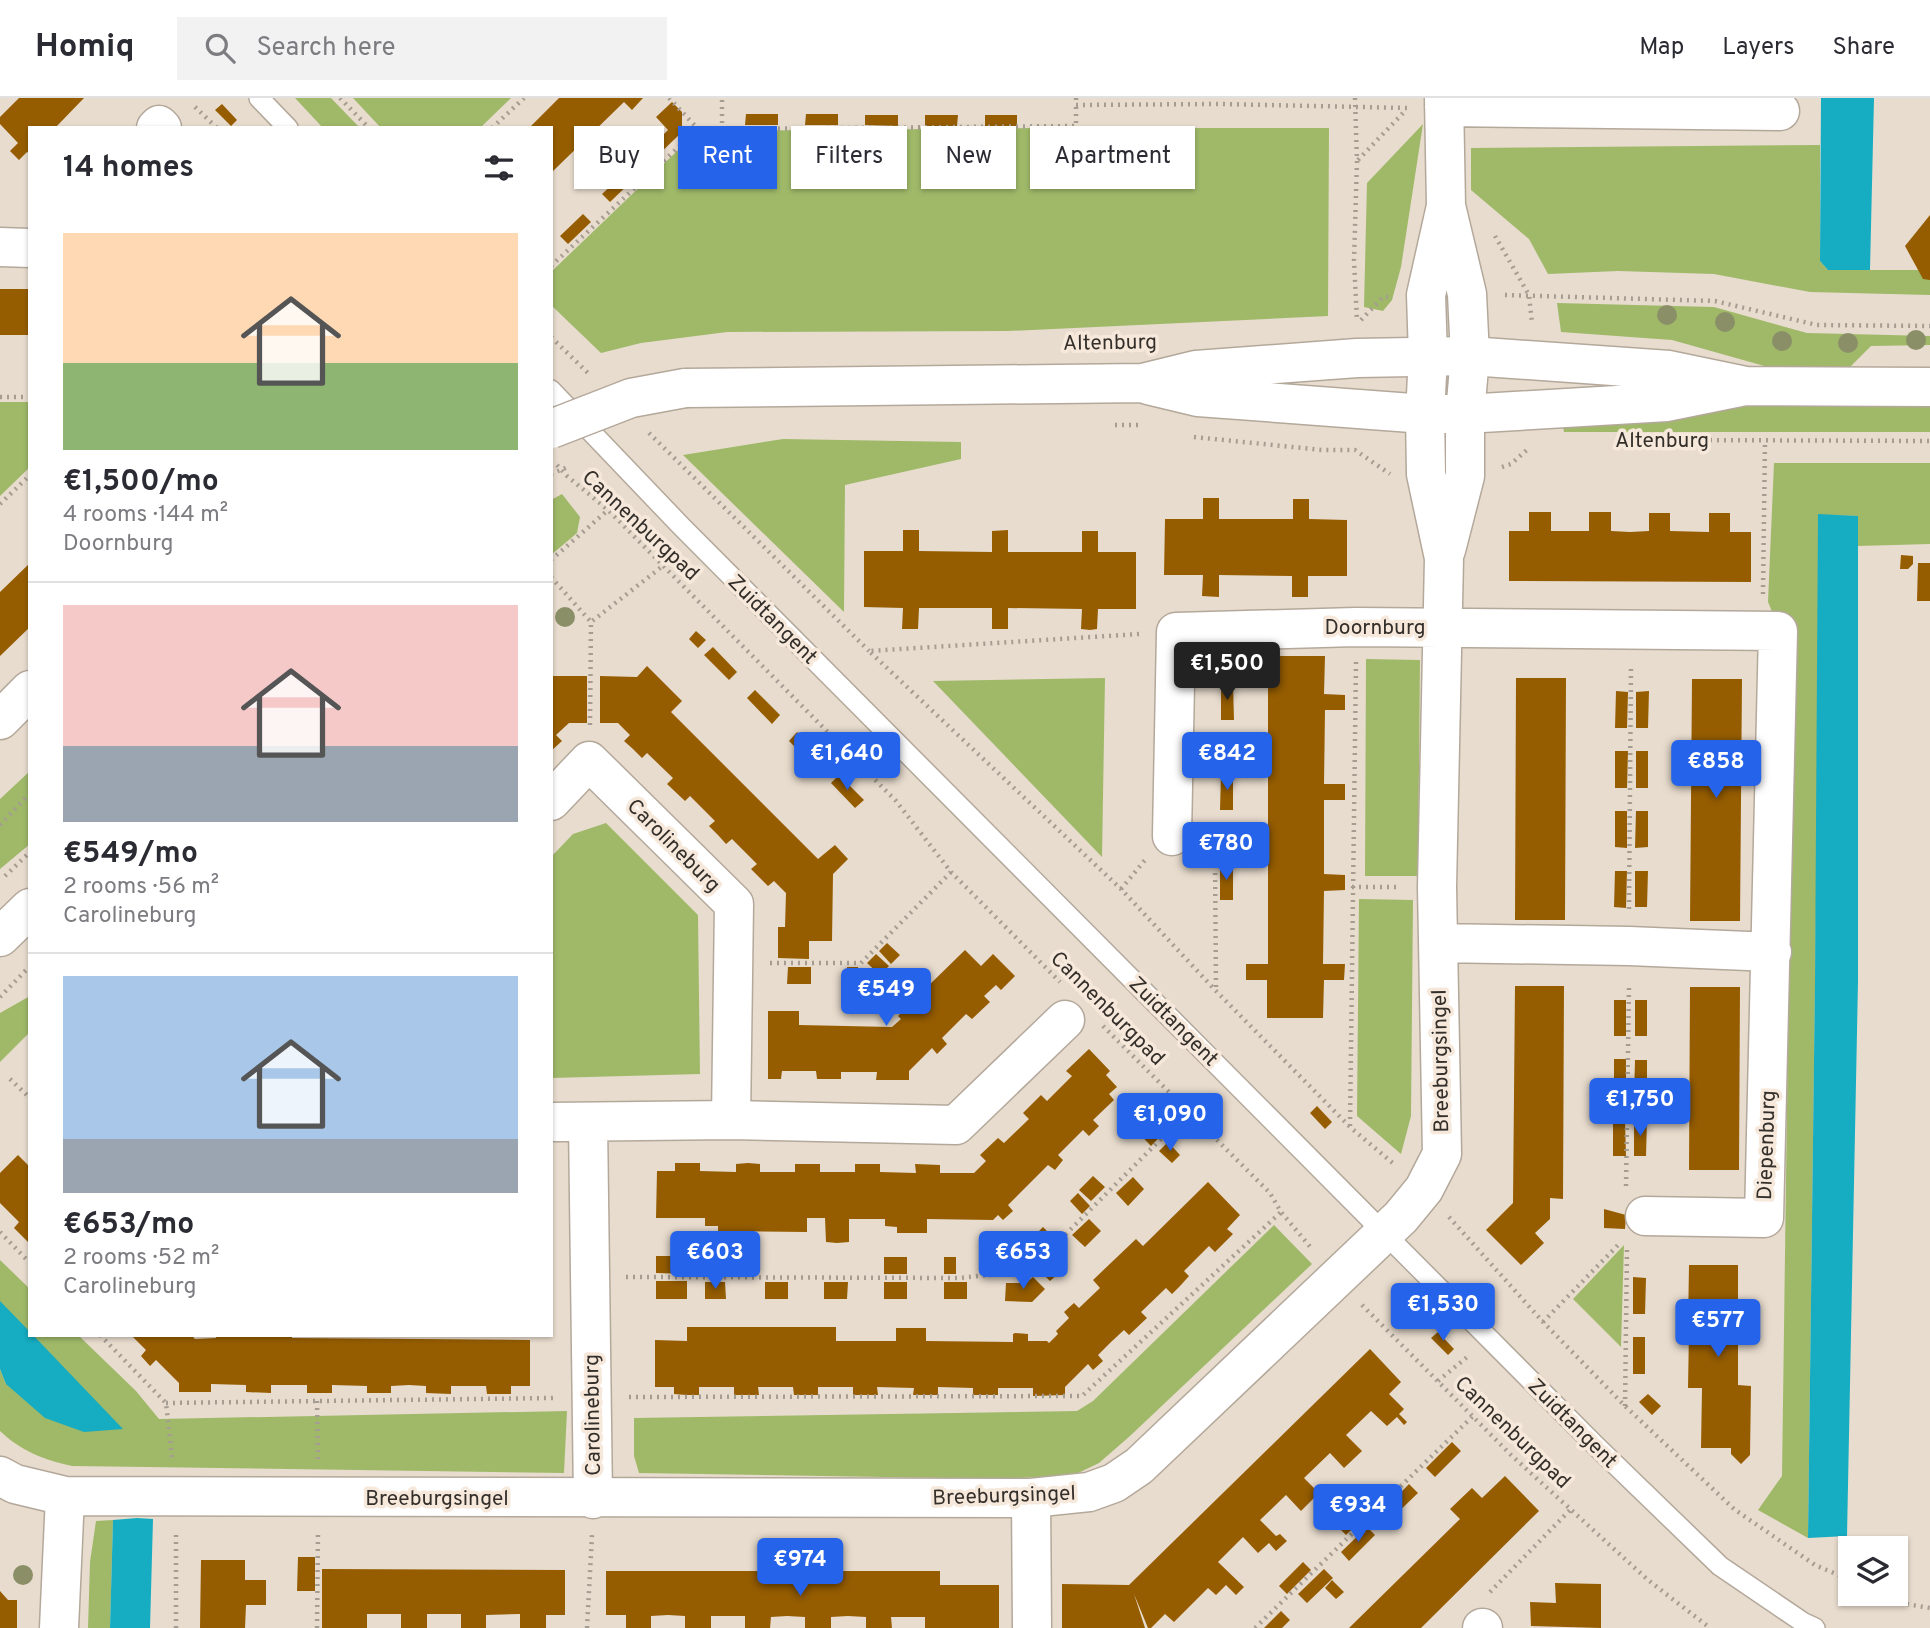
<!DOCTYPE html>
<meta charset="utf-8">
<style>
body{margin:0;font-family:Overpass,sans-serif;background:#f2f2f3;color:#2b2b33;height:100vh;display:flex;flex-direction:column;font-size:26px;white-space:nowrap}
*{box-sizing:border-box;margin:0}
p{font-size:23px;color:#7c7c81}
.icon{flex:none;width:38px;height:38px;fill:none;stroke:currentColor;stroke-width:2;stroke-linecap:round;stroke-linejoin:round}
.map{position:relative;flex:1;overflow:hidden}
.drawer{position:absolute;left:28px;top:28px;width:525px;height:1211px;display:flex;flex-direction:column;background:#fff;border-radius:0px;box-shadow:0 2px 5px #0004}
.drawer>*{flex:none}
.top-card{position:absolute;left:574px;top:28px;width:665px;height:63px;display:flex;gap:14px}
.controls{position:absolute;left:1838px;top:1438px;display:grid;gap:14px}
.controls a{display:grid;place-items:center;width:70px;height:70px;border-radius:0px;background:#fff;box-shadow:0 2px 5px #0004;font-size:35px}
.price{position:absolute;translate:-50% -60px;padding:0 16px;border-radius:7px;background:#2563eb;color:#fff;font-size:23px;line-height:46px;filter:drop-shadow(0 2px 4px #0008)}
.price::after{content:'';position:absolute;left:50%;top:42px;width:21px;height:16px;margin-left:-10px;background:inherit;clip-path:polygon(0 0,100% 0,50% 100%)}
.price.active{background:#222;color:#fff}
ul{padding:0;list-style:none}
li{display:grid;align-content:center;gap:14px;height:371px;padding:0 35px}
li+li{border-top:2px solid #e1e1e2}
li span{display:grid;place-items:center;height:217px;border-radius:0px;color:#555}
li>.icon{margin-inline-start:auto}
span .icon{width:126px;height:126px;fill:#fffc;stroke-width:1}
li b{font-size:30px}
h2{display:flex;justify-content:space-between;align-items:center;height:84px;padding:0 35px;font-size:30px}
.chip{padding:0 24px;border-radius:0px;background:#fff;box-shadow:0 2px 5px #0004;font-size:24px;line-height:63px}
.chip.active{background:#2563eb;color:#fff}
header{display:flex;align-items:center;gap:42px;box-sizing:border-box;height:98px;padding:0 35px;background:#fff;border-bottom:2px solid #e1e1e2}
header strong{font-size:33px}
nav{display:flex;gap:38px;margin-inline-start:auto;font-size:24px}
.search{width:490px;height:63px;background:#f2f2f3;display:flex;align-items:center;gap:18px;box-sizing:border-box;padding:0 24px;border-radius:0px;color:#7c7c81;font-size:26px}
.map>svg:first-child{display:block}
.green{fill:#9fb969}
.water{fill:#16acc2}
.building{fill:#965d00}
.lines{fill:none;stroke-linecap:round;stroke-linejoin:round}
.lane-casing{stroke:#b4a89b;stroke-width:22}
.street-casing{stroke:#b4a89b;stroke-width:41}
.secondary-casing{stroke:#b4a89b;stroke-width:41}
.path{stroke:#a69d92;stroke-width:4.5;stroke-dasharray:2 5;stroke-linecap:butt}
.lane{stroke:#fff;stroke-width:19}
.street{stroke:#fff;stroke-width:38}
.secondary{stroke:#fff;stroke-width:38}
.secondary-bridge-casing{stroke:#b4a89b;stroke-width:41;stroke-linecap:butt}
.path-bridge{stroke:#a69d92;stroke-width:4.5;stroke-dasharray:2 5;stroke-linecap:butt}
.secondary-bridge{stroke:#fff;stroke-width:38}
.tree{fill:#8b8f67}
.labels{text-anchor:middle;stroke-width:7;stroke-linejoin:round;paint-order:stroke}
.street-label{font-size:21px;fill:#342f2a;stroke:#f6e9db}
</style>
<header>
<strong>Homiq</strong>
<div class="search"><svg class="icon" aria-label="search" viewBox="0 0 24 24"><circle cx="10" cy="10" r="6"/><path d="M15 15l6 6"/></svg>Search here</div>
<nav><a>Map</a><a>Layers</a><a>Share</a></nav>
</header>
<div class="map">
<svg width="1930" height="1530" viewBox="0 0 1930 1530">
<rect width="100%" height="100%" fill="#e8dcce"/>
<!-- green -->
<path class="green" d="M295,0H331L360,30H323Z
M353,0H511L480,30H381Z
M1423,26L1401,169L1392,202L1383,213L1364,209L1367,85Z
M1032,30H1329L1328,218L1008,233L727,234L641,245L601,255L551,207V174L698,33Z
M1820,47V163L1828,172H1930V197L1810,194L1714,176L1618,173L1548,176L1529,141L1471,92V50Z
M1557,205L1714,209L1807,235L1930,238V247L1871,248L1849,270L1768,269L1672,242L1561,234Z
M0,304H30V369L0,398Z
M1767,307L1930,308V334H1564L1561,320Z
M783,341L961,344V361L845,387L844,514L683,357Z
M1774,365H1930V446L1858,448V418L1821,417L1808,1440L1758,1412L1782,1378L1793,564L1768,504Z
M562,396L580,419L577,435L551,457V402Z
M1366,561L1420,562L1418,778H1365Z
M1105,580L1102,759L933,583Z
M30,673V746L0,771V701Z
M606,725L698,817L700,976L551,980V759L573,736Z
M1359,801L1413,802L1411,1018L1401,1056L1357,1018Z
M30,898V934L0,964V915Z
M1274,1127L1312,1166L1130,1338L1099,1365L1074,1377L1004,1381L639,1375L634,1358V1320L1077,1313L1093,1303Z
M1624,1147L1621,1249L1573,1201Z
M0,1162L30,1191V1236L0,1205Z
M31,1237H78L136,1293L159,1321L567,1313L564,1375L72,1368C44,1362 21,1353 0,1333V1271L6,1286Z
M113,1422L110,1530H88L90,1464L96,1423Z"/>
<!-- water -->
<path class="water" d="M1821,0H1874L1870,172H1828L1820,163Z
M1818,416L1858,418V883L1847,1438L1808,1440L1815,883Z
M0,1203L30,1234V1237H33L123,1331L84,1334L45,1320L6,1286L0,1271Z
M137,1420L153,1421L150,1530H110L113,1422Z"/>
<!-- building -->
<path class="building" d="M19,0H84L55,30H30V56L27,54L19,62L10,53L18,45L0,26V19Z
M559,0H643L632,12L624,4L551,75V30H529Z
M672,4L682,14V34L653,62L645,55L668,32L656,19Z
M222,6L237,22L231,28L215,12Z
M746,16H778V27H745Z
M806,16H838V27H805Z
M865,17H898V28L865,27Z
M925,17H958L957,28H925Z
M985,17H1017V28H985Z
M626,74L633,82L610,104L602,96Z
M583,116L591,124L568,146L560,138Z
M1930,117V182L1923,181L1905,148Z
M0,191H30V237H0Z
M1203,400H1219V421H1293V401H1309V421L1347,422V478H1308V499H1292V478L1219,477V499L1202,498L1203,477H1164L1165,421H1203Z
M1529,414H1551V433H1589V414H1611V433L1630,434L1649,433V415H1670V433L1709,434V415H1730V434H1751V484L1509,483V433H1529Z
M903,432H919V453L992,454V433L1008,432V454H1082V433H1098V454H1136V511H1098L1097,531L1090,532L1081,531L1082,511L1008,510V531H992V510H919L918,531H902L903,510L864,509V453H903Z
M1901,457L1913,458V466L1908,471H1900Z
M30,465V529L0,558V494Z
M1918,465H1930V503H1917Z
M696,533L706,542L698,550L689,541Z
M713,549L737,574L729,582L704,557Z
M1268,558H1325L1324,596L1345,597V612H1325L1324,686H1345V702H1324V776L1345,777V792L1324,793L1323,866H1345L1344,882H1324L1323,920H1267V882H1246V866H1268Z
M647,568L682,603L671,614L818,761L835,747L848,761L833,776L832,843H809V861L778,860V829H785L786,795L774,783L768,788L751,771L757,766L732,741L726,746L718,737L709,728L715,723L690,698L685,703L667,686L673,680L647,655L642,660L633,651L624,643L630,637L618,625H600V578L637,579Z
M551,578H587V625H569L556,637L562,643L551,653Z
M1516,580H1566L1565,822H1515Z
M1692,581H1742L1740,823H1690Z
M1233,585L1234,622H1221V586Z
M755,592L780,617L772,626L747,600Z
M1616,593L1628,594L1627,630H1615Z
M1649,593L1648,630H1636V594Z
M797,634L822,659L814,668L789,643Z
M1615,653H1628L1627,690H1615Z
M1636,653H1648V690H1636Z
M1233,675V712H1220L1221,676Z
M839,677L864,702L855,710L831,685Z
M1615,713H1627V750L1615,749Z
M1636,713H1648V749L1635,750Z
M1220,766H1233V802H1220Z
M1615,773H1627L1626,810L1614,809Z
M1635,773H1648L1647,809H1635Z
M887,845L900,857L891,866L879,853Z
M965,852L981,868L993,856L1015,878L1001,892L996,887L984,898L990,904L972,921L966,916L942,940L947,946L937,956L932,950L909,973V982H876L877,974H841V981H817L816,973H782L781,981H768V913H799V927L892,929L901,921L898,918L912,904L907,899L917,888L922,894Z
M876,856L889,868L880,877L867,865Z
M788,869H811V886H787Z
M847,869H858V886H847Z
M1515,888H1564L1563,1101L1550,1100V1121L1535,1135L1544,1145L1521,1167L1486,1132L1513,1105Z
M1690,889H1740L1739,1072H1689Z
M1614,902H1626V938H1614Z
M1635,902H1647V938H1635Z
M1089,951L1110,973L1106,977L1117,989L1109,996L1114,1002L1093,1022L1099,1028L1089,1038L1083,1032L1058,1057L1063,1062L1055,1072L1048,1067L1008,1107L1013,1113L1003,1122L998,1117L993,1122L927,1121V1135H897V1129L885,1128V1121H849V1144L837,1145L826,1144L825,1120H807V1134L718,1133V1128H705V1120H656L657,1073H675V1065H700V1073L736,1074V1066L748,1065L760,1066V1074H795V1066H820V1074H855V1066H880V1074L916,1075L915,1066L940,1067V1075H974L986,1063L980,1057L998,1040L1004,1045L1029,1021L1023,1015L1041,997L1047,1003L1072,978L1066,973Z
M1614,961H1626V998H1614Z
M1635,962H1647V998H1634Z
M1151,1006L1171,1027L1151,1048L1130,1026Z
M1317,1008L1332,1024L1325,1031L1310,1015Z
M1613,1021H1625L1626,1058H1613Z
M1647,1021L1646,1058H1634V1022Z
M1168,1044L1180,1057L1172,1065L1159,1053Z
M18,1057L30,1069V1146L14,1130L19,1124L0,1105V1075Z
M1093,1078L1105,1089L1091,1103L1079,1092Z
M1133,1079L1144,1091L1128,1108L1116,1095Z
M1208,1084L1240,1117L1227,1131L1233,1136L1215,1154L1209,1148L1184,1173L1189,1178L1181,1187L1172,1196L1166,1190L1141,1214L1147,1220L1129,1237L1124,1232L1111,1244L1098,1257L1103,1263L1093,1272L1088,1266L1065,1289V1297L1033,1298V1290H998V1297H973V1290L938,1289V1297H913L914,1290L877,1289L878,1297H853V1289H818V1297H794L793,1289H758L759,1297H734V1289H699V1297H686L674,1296V1289H655V1242L687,1243V1229H836V1243H896V1230H926V1243L1013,1244V1236L1015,1235L1028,1236V1243H1047L1049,1245L1058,1236L1056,1233L1069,1220L1064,1214L1074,1205L1079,1210L1100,1190L1093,1182L1136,1141L1143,1148Z
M1078,1095L1090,1108L1082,1116L1070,1103Z
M1604,1111L1626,1117L1625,1131L1604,1130Z
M1089,1121L1101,1133L1085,1149L1072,1137Z
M1043,1129L1056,1142L1047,1150L1035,1137Z
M1031,1139L1043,1150L1034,1158L1023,1147Z
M656,1158H687V1176L656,1175Z
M884,1159H907V1176H884Z
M944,1159H956V1176H944Z
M1046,1162L1059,1175L1050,1183L1038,1171Z
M1689,1167H1738V1287L1751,1288L1750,1357L1741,1366L1731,1356V1350H1701L1702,1290H1688L1689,1232L1680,1233V1228H1688Z
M1033,1179L1045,1191L1032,1204L1005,1203L1006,1185H1026Z
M1633,1179L1646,1180L1645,1216H1633Z
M656,1183H687V1201H656Z
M705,1184H725L726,1201H705Z
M765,1184H788V1201H765Z
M824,1184H848L847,1201H824Z
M884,1184H907V1201H884Z
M944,1184H967V1201H944Z
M1438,1234L1454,1251L1448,1257L1431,1240Z
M131,1237H191L195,1241L216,1240V1237H292V1240L530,1242V1288H511V1296H487L486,1288H451V1296L426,1295V1288L409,1287L391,1288V1295H367V1288L332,1287V1295H307V1287H271V1295L246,1294V1287L211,1286V1294H179V1285L156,1262L150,1268L141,1258L146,1252Z
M1633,1239H1645V1276H1633Z
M1370,1251L1401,1284L1389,1296L1404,1311L1399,1316L1407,1324L1404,1327L1397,1319L1387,1328L1371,1313L1346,1337L1362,1353L1344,1370L1330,1355L1304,1380L1319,1395L1301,1413L1286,1397L1260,1422L1276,1438L1280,1436L1287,1443L1276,1453L1269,1445L1258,1455L1243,1439L1218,1464L1244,1489L1236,1497L1226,1487L1216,1497L1208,1490L1174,1524L1165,1516L1151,1530H1148L1134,1496L1145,1530H1062V1486L1129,1487Z
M1648,1296L1661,1308L1652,1317L1639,1304Z
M1452,1344L1461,1353L1435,1379L1426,1370Z
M1505,1378L1539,1413L1421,1530H1349L1460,1421L1450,1411L1472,1390L1482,1400Z
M1409,1386L1418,1395L1392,1420L1384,1412Z
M1350,1418L1358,1425L1346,1437L1338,1429Z
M1367,1429L1375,1437L1349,1463L1341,1454Z
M298,1459H315V1493H297Z
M201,1462H245V1482H266V1507H246L245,1530H200Z
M1303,1464L1311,1472L1287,1496L1279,1488Z
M322,1471L565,1472V1517H546V1530H520V1516L486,1517V1530H461V1516H427V1530H401V1516H367V1530H322Z
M1324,1471L1333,1480L1307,1505L1298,1496Z
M606,1473H940V1487H999V1530H925V1519H891L892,1530H866V1519L848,1518L831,1519V1530H805V1519L787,1518L771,1519L770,1530H745V1518H711V1530H685V1518L668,1517L651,1518V1530H626V1517H606Z
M1332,1482L1344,1494L1336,1501L1325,1490Z
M1555,1485L1601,1486V1530L1531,1528L1530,1504L1556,1505Z
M0,1493L8,1502H17V1530H0Z
M1281,1513L1290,1522L1282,1530H1264Z"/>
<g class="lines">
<!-- lane casing -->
<g class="lane-casing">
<path id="lane" d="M259,0L288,30
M551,292L681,428L1595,1347L1720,1468L1804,1525L1815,1530"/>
</g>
<!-- street casing -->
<g class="street-casing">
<path id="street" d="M1444,0L1446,108L1467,196L1470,258L1465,316V378L1446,452
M1444,9L1780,13
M156,30L159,27L162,30
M0,149L30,150
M0,622L30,592
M551,703L589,663L734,806L731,1022
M1172,738L1176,534L1356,529L1778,533L1764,1120L1645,1118
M1438,845L1629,848L1772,854
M551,1024L731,1022L956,1027L1065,922
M588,1024L593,1401
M0,1378L15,1386L65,1398L1031,1400L1089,1394L1114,1385L1139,1368L1401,1119L1424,1091L1442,1056L1437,789L1444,460L1426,376L1425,316L1428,258L1426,197L1446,108
M1031,1400L1032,1530
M59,1530L65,1398
M1482,1530H1483"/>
</g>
<!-- secondary casing -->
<g class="secondary-casing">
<path id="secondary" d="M1148,287L1198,299L1425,316H1465L1667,304L1746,288L1930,289
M685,290L1143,285L1196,272L1357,260L1470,258L1669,272L1746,288
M0,839L30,810"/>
</g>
<!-- path -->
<path class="path" d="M340,0L369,30
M669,0L698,31
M1076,0V7L1220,6L1408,10
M1355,0L1357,63L1354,162L1357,223
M195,9L217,30
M492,30L524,0
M722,31L1076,28V7
M1358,62L1405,13
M1495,138L1529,197L1532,225
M551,168L698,31H722V0
M1505,197L1715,203L1817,227L1930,228
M1361,222L1383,199H1388
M551,239L588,275
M0,299H30
M1115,327H1141
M649,335L869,553
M1194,339L1322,352H1355L1390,376
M1682,342L1930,343
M557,367L567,378L608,412L896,703L951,774L1060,884
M1502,369L1511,366L1529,350
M0,406L30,377
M551,462L608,412
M551,479L591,524
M1763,496L1765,343
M1139,536L869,553L1121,791L1216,893L1350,1029L1395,1067
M590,627L591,524L664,467
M0,727L30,695
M1202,761L1215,760L1216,892
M5,778L30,754
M1352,789H1401
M1121,791L1145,762
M1629,811L1631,568
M770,865H861L951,774
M0,899L30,868
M1103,928L1270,1095L1281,1114L1312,1151
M10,981L30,1000
M1350,1028L1356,564
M1626,1088L1629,887
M1449,1119L1543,1224L1625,1308L1734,1411L1815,1467L1850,1482
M0,1134L30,1165
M626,1179L959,1180L1029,1173L1188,1014
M1362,1207L1511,1357L1648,1482L1710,1530
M1543,1224L1619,1146
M100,1237L166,1305L172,1360
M1438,1283L1467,1259
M629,1299L1082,1298L1281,1114
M317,1303L318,1361
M166,1305L553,1300
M1625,1308L1627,1149
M1490,1494L1570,1412
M1881,1496L1900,1505L1930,1510
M176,1530V1435
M317,1530L318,1436
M587,1530L592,1437
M1255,1530L1473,1318"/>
<!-- lane -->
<use href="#lane" class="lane"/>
<!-- street -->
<use href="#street" class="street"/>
<!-- secondary -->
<use href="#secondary" class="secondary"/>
<!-- secondary-bridge casing -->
<g class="secondary-bridge-casing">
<path id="secondary-bridge" d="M551,331L631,300L685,290"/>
</g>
<!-- path-bridge -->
<path class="path-bridge" d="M551,376L570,368"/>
<!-- secondary-bridge -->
<use href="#secondary-bridge" class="secondary-bridge"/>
</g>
<!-- trees -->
<g class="tree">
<circle cx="1667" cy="217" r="10"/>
<circle cx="1725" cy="224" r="10"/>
<circle cx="1916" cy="242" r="10"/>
<circle cx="1782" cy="243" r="10"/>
<circle cx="1848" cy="245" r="10"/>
<circle cx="565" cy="519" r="10"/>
<circle cx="23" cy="1477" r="10"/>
</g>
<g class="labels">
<!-- street labels -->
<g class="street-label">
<text transform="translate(1110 244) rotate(-1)" y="7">Altenburg</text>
<text x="1662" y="349">Altenburg</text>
<text transform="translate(641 427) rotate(43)" y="7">Cannenburgpad</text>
<text transform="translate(773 521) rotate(45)" y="7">Zuidtangent</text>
<text x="1375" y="536">Doornburg</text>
<text transform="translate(674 747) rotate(45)" y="7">Carolineburg</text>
<text transform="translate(1108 910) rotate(45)" y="7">Cannenburgpad</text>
<text transform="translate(1174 923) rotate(45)" y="7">Zuidtangent</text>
<text transform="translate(1440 963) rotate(-91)" y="7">Breeburgsingel</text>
<text transform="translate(1766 1047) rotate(-88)" y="7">Diepenburg</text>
<text transform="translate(592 1317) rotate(-91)" y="7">Carolineburg</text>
<text transform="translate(1573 1325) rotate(45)" y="7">Zuidtangent</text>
<text transform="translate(1513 1334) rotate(44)" y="7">Cannenburgpad</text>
<text transform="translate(1004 1397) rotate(-2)" y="7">Breeburgsingel</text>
<text x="437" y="1407">Breeburgsingel</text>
</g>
</g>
</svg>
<div class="controls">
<a><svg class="icon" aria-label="layers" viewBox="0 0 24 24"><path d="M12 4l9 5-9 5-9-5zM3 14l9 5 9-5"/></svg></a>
</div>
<b class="price active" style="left:1227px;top:604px">€1,500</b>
<b class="price" style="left:847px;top:694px">€1,640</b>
<b class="price" style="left:1227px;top:694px">€842</b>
<b class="price" style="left:1716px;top:702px">€858</b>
<b class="price" style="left:1226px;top:784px">€780</b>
<b class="price" style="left:886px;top:930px">€549</b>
<b class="price" style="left:1640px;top:1040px">€1,750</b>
<b class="price" style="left:1170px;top:1055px">€1,090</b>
<b class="price" style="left:715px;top:1193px">€603</b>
<b class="price" style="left:1023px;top:1193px">€653</b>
<b class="price" style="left:1443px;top:1245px">€1,530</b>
<b class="price" style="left:1718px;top:1261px">€577</b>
<b class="price" style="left:1358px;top:1446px">€934</b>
<b class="price" style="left:800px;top:1500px">€974</b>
<div class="top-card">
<a class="chip">Buy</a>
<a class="chip active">Rent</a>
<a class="chip">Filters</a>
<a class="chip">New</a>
<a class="chip">Apartment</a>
</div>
<section class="drawer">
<h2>14 homes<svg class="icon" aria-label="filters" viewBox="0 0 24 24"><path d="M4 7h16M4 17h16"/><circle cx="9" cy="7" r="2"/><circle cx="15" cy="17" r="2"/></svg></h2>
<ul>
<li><span style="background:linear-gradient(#ffd9b3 60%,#8fb573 0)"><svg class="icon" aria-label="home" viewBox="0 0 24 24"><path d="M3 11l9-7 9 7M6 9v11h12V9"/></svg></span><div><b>€1,500/mo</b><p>4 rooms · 144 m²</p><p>Doornburg</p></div></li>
<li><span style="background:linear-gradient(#f6c9c9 65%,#9aa5b1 0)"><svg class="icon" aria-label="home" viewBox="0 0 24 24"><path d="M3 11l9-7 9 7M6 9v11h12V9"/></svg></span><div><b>€549/mo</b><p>2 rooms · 56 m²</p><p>Carolineburg</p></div></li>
<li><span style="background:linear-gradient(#a9c7e8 75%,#9aa5b1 0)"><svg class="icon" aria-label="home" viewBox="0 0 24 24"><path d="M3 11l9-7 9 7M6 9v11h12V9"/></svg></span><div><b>€653/mo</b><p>2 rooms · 52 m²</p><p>Carolineburg</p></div></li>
</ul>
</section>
</div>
